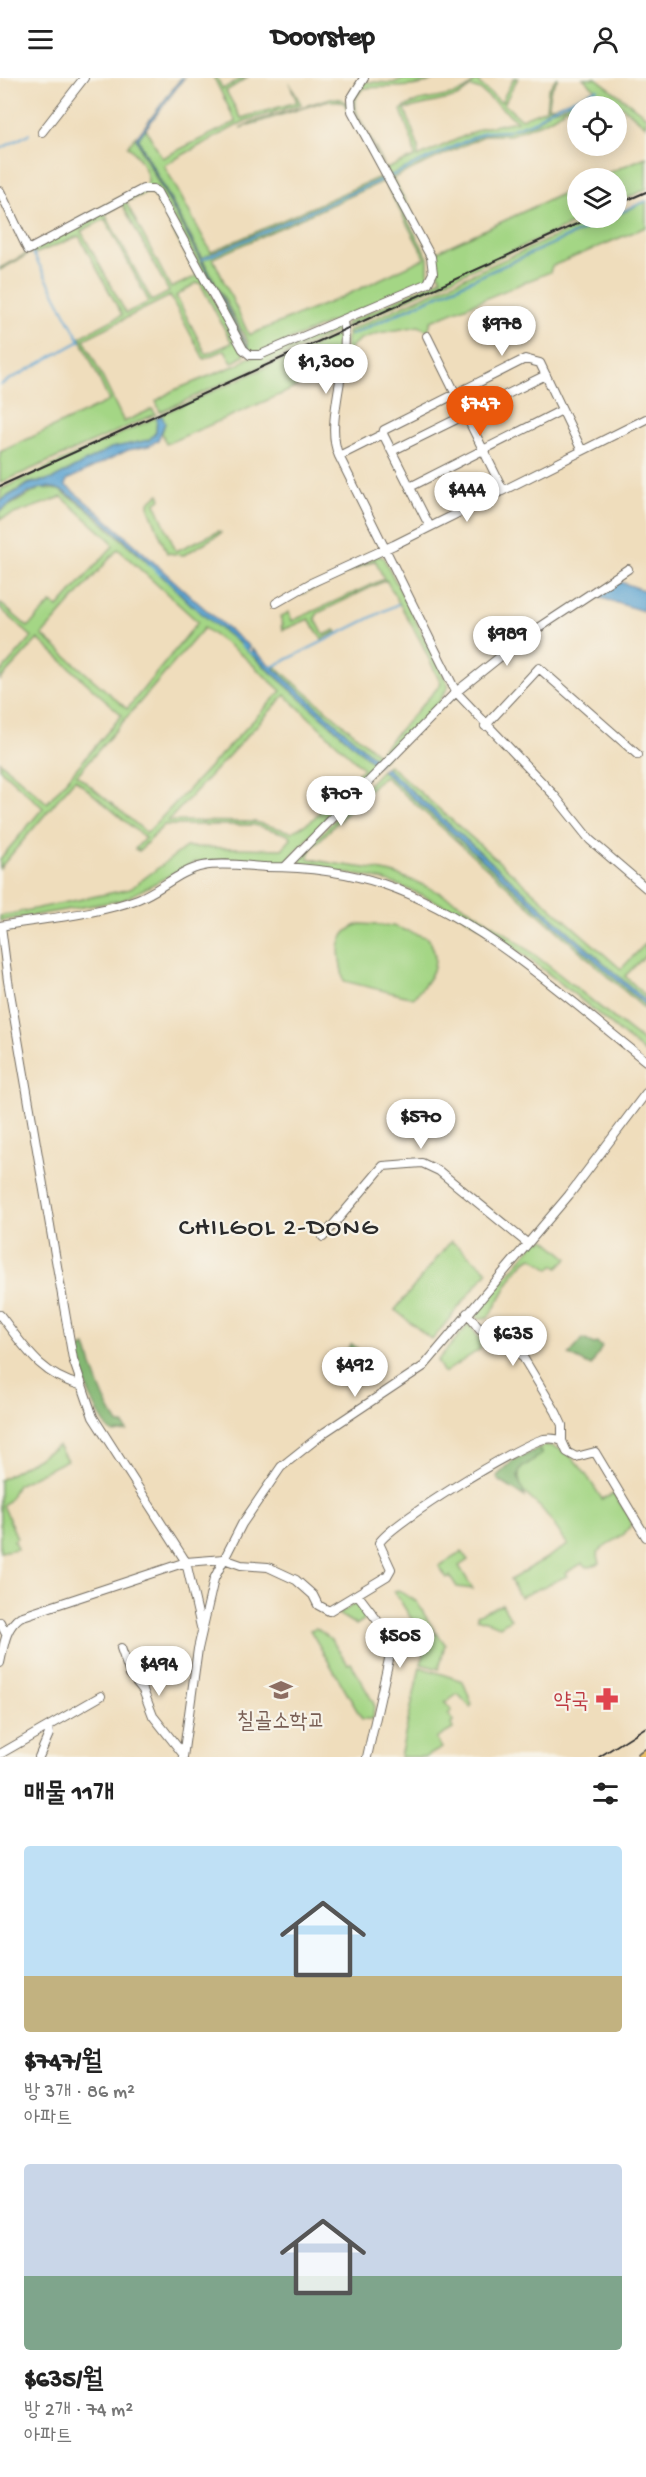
<!DOCTYPE html>
<html lang="ko">
<meta charset="utf-8">
<style>
body{margin:0;font-family:"Gochi Hand","Poor Story",sans-serif;background:#f2f2f2;color:#222;height:100vh;display:flex;flex-direction:column;font-size:22px;white-space:nowrap}
*{box-sizing:border-box;margin:0}
p{font-size:20px;color:#767676}
.icon{flex:none;width:33px;height:33px;fill:none;stroke:currentColor;stroke-width:2;stroke-linecap:round;stroke-linejoin:round}
.map{position:relative;height:1679px;overflow:hidden}
.details{display:flex;flex-direction:column;background:#fff;flex:1}
.details>*{flex:none}
.buttons{position:absolute;left:567px;top:18px;display:grid;gap:12px}
.buttons a{display:grid;place-items:center;width:60px;height:60px;border-radius:50%;background:#fff;box-shadow:0 3px 15px #0003;font-size:30px}
.price{position:absolute;translate:-50% -51px;padding:0 14px;border-radius:21px;background:#fff;color:#222;font-size:20px;line-height:39px;filter:drop-shadow(0 2px 3px #0008)}
.price::after{content:'';position:absolute;left:50%;top:36px;width:18px;height:14px;margin-left:-9px;background:inherit;clip-path:polygon(0 0,100% 0,50% 100%)}
.price.current{background:#ea580c;color:#fff}
ul{padding:0;list-style:none}
li{display:grid;align-content:center;gap:12px;height:318px;padding:0 24px}
li span{display:grid;place-items:center;height:186px;border-radius:6px;color:#555}
li>.icon{margin-inline-start:auto}
span .icon{width:108px;height:108px;fill:#fffc;stroke-width:1}
li b{font-size:26px}
h2{display:flex;justify-content:space-between;align-items:center;height:72px;padding:0 24px;font-size:26px}
header{display:flex;justify-content:space-between;align-items:center;height:78px;padding:0 24px;background:#fff;font-size:27px;font-weight:800}
.map>svg:first-child{display:block}
.green{fill:#a4d685;stroke:#688058;stroke-width:1.5;fill-rule:evenodd}
.forest{fill:#83b772;stroke:#57714e;stroke-width:1.5}
.water{fill:#5aa3d1;stroke:#42677e;stroke-width:1.5}
.lines{fill:none;stroke-linecap:round;stroke-linejoin:round}
.stream{stroke:#5aa3d1;stroke-width:2}
.minor-casing{stroke:#70695e;stroke-width:10}
.highway-casing{stroke:#70695e;stroke-width:14}
.minor{stroke:#fff;stroke-width:8}
.highway{stroke:#efc469;stroke-width:10}
.tram{stroke:#2b2b2b;stroke-width:1.5}
.rail{stroke:#2b2b2b;stroke-width:2}
.labels{text-anchor:middle;stroke-width:4.5;stroke-linejoin:round;paint-order:stroke}
.health-label{font-size:22px;fill:#be3a42;stroke:#f7f3e8;text-anchor:end}
.education-label{font-size:22px;fill:#785e54;stroke:#f7f3e8}
.quarter-label{font-size:26px;letter-spacing:1.5px;fill:#2b2b2b;stroke:#f7f3e8}
</style>
<header><svg class="icon" aria-label="menu" viewBox="0 0 24 24"><path d="M4 6h16M4 12h16M4 18h16"/></svg>Doorstep<svg class="icon" aria-label="person" viewBox="0 0 24 24"><circle cx="12" cy="8" r="4"/><path d="M4 21q1-7 8-7t8 7"/></svg></header>
<div class="map">
<svg width="646" height="1679" viewBox="0 0 646 1679">
<rect width="100%" height="100%" fill="#f7f3e8"/>
<filter id="ink" filterUnits="userSpaceOnUse"><feTurbulence type="fractalNoise" baseFrequency=".0167" numOctaves="2"/><feDisplacementMap in="SourceGraphic" scale="12" xChannelSelector="R" yChannelSelector="G"/><feConvolveMatrix kernelMatrix="1 2 1 2 8 2 1 2 1" color-interpolation-filters="sRGB"/></filter>
<filter id="wash" filterUnits="userSpaceOnUse"><feTurbulence type="fractalNoise" baseFrequency=".008" numOctaves="4" result="noise"/><feDisplacementMap in="SourceGraphic" scale="24" xChannelSelector="R" yChannelSelector="G"/><feGaussianBlur stdDeviation="1.35" result="paint"/><feColorMatrix in="noise" values="0 0 0 0 0 0 0 0 0 0 0 0 0 0 0 0 0 1.4 0 .05"/><feComposite in="paint" operator="in"/></filter>
<g filter="url(#wash)">
<rect width="100%" height="100%" fill="#efddbc"/>
<!-- green -->
<path class="green" d="M214,0H217L223,11L241,0H247L226,13L241,40L297,24L289,4L301,26L245,43L164,87L211,174L382,98L344,25L339,23H325L240,50L252,44L331,20L341,21L349,27L385,99L202,180L138,61L145,49L162,80L236,44Z
M366,0V4L393,5L405,0H438C416,12 390,8 365,10C355,16 354,24 357,35L386,91L415,79L413,66L401,32C423,14 461,26 477,0H480L479,6L501,24L514,0H518L504,26L521,41L546,31L548,12L556,0H558L550,13L548,29L558,28L595,11L583,0H596L646,38V48C633,38 618,22 602,19C597,18 571,28 564,31L562,34L544,44L510,57H486L393,100L434,175L577,109L578,140H585L346,249V245L441,201L434,179L389,99L485,55L507,54L536,44L550,32L560,30L597,11L549,31L535,43L507,53L484,54L391,97H388L353,29L354,16ZM471,9L480,12L517,43L482,50L418,79V68L405,31L457,19Z
M136,58L142,74L249,273L248,264L203,182L385,100L428,180V202L262,274L248,275L154,108L73,145L148,105C148,92 138,77 128,68ZM384,103L425,180L338,221L249,257L213,180Z
M646,79V111L617,125L616,100H596Z
M152,111L245,277L232,285L225,272L204,281L170,218L84,261L124,344L152,331L156,336L0,405V374L109,323L80,259L122,237L79,158L37,175L32,174L0,192V190L144,112ZM149,114L154,117L197,198L171,210L126,124ZM122,126L169,214L152,223L105,136ZM105,141L149,224L126,235L81,153ZM196,205H200L232,265L206,276L176,218Z
M646,123V149L552,188L550,194L431,243L428,253L419,248L379,255L361,261L350,269L349,282L346,281L347,253L595,140H608L348,257H351L611,140H616L617,137Z
M341,247L343,251L160,334L156,323L172,313L239,286L248,280L271,275Z
M342,255L339,288L284,315L166,366L162,355L165,345L160,337Z
M157,339L156,354L149,362L111,370L53,401L29,405L0,423L1,411Z
M41,410L59,412L86,430L377,688L287,783L283,785L195,784L123,822L0,843V838L130,811L186,769L282,771L291,761L290,757L254,747H164L139,773L135,771L145,760L75,701L0,790V781L43,730L0,691V684L47,725L122,637L38,561L0,602V595L32,559L0,530V525L28,549L51,525L58,529L113,468L111,463L62,419L0,441V433ZM118,471L198,544L127,631L42,557ZM204,550L243,578L281,613L147,755L77,697ZM285,617L363,690L311,743L292,754L255,744L168,743Z
M159,416L161,421L155,425L176,473L219,453L221,455L184,477L167,475L149,430V424Z
M377,478L383,479L449,608L437,627L380,685L274,591L276,589L378,676L441,606L421,564L386,502L318,535L315,540L324,557L335,552L337,554L322,561L309,541L283,552L281,548L283,547L280,539L289,534L292,543L384,501L375,482L302,516Z
M389,687L621,891L646,865V877L625,898L646,918V923L385,689Z
M382,692L646,928V932L385,699L377,704L312,770L308,780C337,789 369,787 398,797C494,831 566,906 646,965V976C566,909 494,843 395,806C364,794 331,797 301,787L300,778Z
M360,846L393,848L428,860C444,885 430,902 413,920L344,903C339,879 331,856 360,846Z
M538,1161L542,1163L545,1161L568,1180L558,1190L554,1187L550,1191L532,1179C513,1188 502,1222 488,1239L478,1241L475,1236Z
M451,1163L488,1193L432,1262L395,1232Z
M469,1246L480,1262V1271L444,1295L437,1283Z
M545,1367C573,1369 588,1400 602,1421L614,1416L630,1440L631,1447L624,1456L597,1474L600,1485L587,1489L583,1485L565,1495L567,1498L520,1519L510,1502L568,1467C559,1455 550,1439 540,1429C528,1418 515,1410 520,1391L542,1376L538,1371Z
M58,1368L67,1382L17,1407L9,1422L3,1427L17,1460L14,1462L17,1471L0,1474V1402Z
M462,1474L468,1482L459,1488L473,1511L457,1509L450,1498L447,1500L439,1488Z
M398,1512L417,1524L435,1554L424,1561L394,1513Z
M358,1524L370,1538L356,1547L338,1536Z
M502,1526L511,1541L500,1548L477,1540V1537Z
M316,1550L331,1561L348,1586L351,1585L374,1626L373,1641H362L310,1552Z
M437,1555L445,1566L439,1591L421,1586L429,1560Z
M420,1589L463,1603L472,1627L470,1629L458,1616L445,1625L452,1633L448,1636L454,1643L451,1646L453,1651L436,1661L442,1670L426,1679H400Z"/>
<!-- forest -->
<path class="forest" d="M583,1261L594,1266L597,1265L602,1269L591,1288L569,1277Z
M352,1266L369,1280V1288L366,1291L336,1283Z
M86,1268C94,1295 103,1324 119,1347H124L127,1353L114,1355L109,1352C92,1327 82,1302 77,1272Z
M538,1371L542,1376L520,1391L518,1399L525,1419L498,1402L497,1398L513,1383Z"/>
<!-- water -->
<path class="water" d="M181,0H184L138,61L251,275L136,60Z
M162,338L165,345L158,362L149,368L128,372L67,402L65,407C130,457 185,518 249,568L248,572C230,558 211,544 194,529C168,505 82,415 54,410C35,406 15,424 0,433V423L29,406L53,401L111,370L149,362L156,354L157,339Z
M618,503L646,513L643,533L598,519Z
M252,571L380,685L377,688L251,576Z
M385,689L646,923V928L382,692Z"/>
<g class="lines">
<!-- stream -->
<path class="stream" d="M0,71L29,56
M391,98L485,54L507,53L535,43L549,32L597,11
M616,136L646,123
M203,181L383,101
M351,257L609,140
M0,307L80,263L33,175
M148,486L160,496
M241,567L253,577
M272,589L398,526"/>
</g>
</g>
<g filter="url(#ink)">
<g class="lines">
<!-- minor casing -->
<g class="minor-casing">
<path id="minor" d="M42,54L84,0
M0,113L28,172L143,111H153L157,114L243,271L250,277H260L428,205L433,195L431,179L352,33L351,21L364,0
M427,258L503,412
M383,356L384,352L525,281L540,285L582,373
M392,373L546,297
M339,378C323,344 352,282 343,244
M410,409L562,332
M430,449L383,356L339,378L456,614L554,717L590,762L646,810
M276,525L311,505L394,467L646,341
M485,648L539,590L638,677
M285,789L456,614L525,559L628,491
M0,848C46,840 95,837 138,821C161,812 179,793 203,788C222,784 247,788 266,789C304,789 347,794 383,806C481,839 566,920 646,983
M1,848L8,903L73,1281L93,1339L186,1484L201,1549
M323,1159L383,1088L422,1085L439,1093L527,1165
M467,1235L480,1252L495,1242L509,1256L556,1334L562,1347V1363
M0,1237C24,1268 40,1297 80,1307
M358,1517L389,1558L392,1568L367,1679
M0,1544L6,1556
M121,1570L130,1596L143,1612L153,1638L183,1676
M0,1585C4,1567 5,1550 20,1539L186,1484L224,1481L241,1487L268,1489L296,1502L313,1517L318,1527L329,1533L387,1498L391,1491L379,1465C393,1444 518,1367 544,1361C550,1360 556,1360 562,1363L567,1374L576,1379L595,1374L646,1459
M0,1676L101,1618
M39,1679L49,1656L48,1649
M183,1679L198,1571L214,1501L242,1446L281,1389L325,1354L424,1288L569,1117L646,1015"/>
</g>
<!-- highway casing -->
<g class="highway-casing">
<path id="highway" d="M643,1679L646,1677"/>
</g>
<!-- minor -->
<use href="#minor" class="minor"/>
<!-- highway -->
<use href="#highway" class="highway"/>
<!-- tram -->
<path class="tram" d="M599,1679L646,1649"/>
<!-- rail -->
<path class="rail" d="M616,127L646,114
M0,408L590,140"/>
</g>
</g>
<!-- icons -->
<defs>
<g id="school-bare" transform="scale(1.8)"><path d="M0-5L7-2L0 1L-7-2ZM-4 1L0 2.5L4 1V4Q0 6-4 4Z" fill="#8d6e63" stroke="#f7f3e8" stroke-width="2.5" paint-order="stroke"/></g>
<g id="pharmacy-bare" transform="scale(1.8)"><path d="M-2-6h4v4h4v4h-4v4h-4v-4h-4v-4h4Z" fill="#e0444e" stroke="#f7f3e8" stroke-width="2.5" paint-order="stroke"/></g>
</defs>
<g fill-rule="evenodd">
<use href="#school-bare" x="281" y="1612"/>
<use href="#pharmacy-bare" x="607" y="1621"/>
</g>
<g class="labels">
<!-- health labels -->
<g class="health-label">
<text x="589" y="1629">약국</text>
</g>
<!-- education labels -->
<g class="education-label">
<text x="281" y="1649">칠골소학교</text>
</g>
<!-- quarter labels -->
<g class="quarter-label">
<text x="279" y="1156">CHILGOL 2-DONG</text>
</g>
</g>
</svg>
<div class="buttons">
<a><svg class="icon" aria-label="locate" viewBox="0 0 24 24"><circle cx="12" cy="12" r="6"/><path d="M12 2v4M12 18v4M2 12h4M18 12h4"/></svg></a>
<a><svg class="icon" aria-label="layers" viewBox="0 0 24 24"><path d="M12 4l9 5-9 5-9-5zM3 14l9 5 9-5"/></svg></a>
</div>
<b class="price" style="left:502px;top:279px">$978</b>
<b class="price" style="left:326px;top:317px">$1,300</b>
<b class="price current" style="left:480px;top:359px">$747</b>
<b class="price" style="left:467px;top:445px">$444</b>
<b class="price" style="left:507px;top:589px">$989</b>
<b class="price" style="left:341px;top:749px">$707</b>
<b class="price" style="left:421px;top:1072px">$570</b>
<b class="price" style="left:513px;top:1289px">$635</b>
<b class="price" style="left:355px;top:1320px">$492</b>
<b class="price" style="left:400px;top:1591px">$505</b>
<b class="price" style="left:159px;top:1619px">$494</b>
</div>
<section class="details">
<h2>매물 11개<svg class="icon" aria-label="filters" viewBox="0 0 24 24"><path d="M4 7h16M4 17h16"/><circle cx="9" cy="7" r="2"/><circle cx="15" cy="17" r="2"/></svg></h2>
<ul>
<li><span style="background:linear-gradient(#bfe0f5 70%,#c2b280 0)"><svg class="icon" aria-label="home" viewBox="0 0 24 24"><path d="M3 11l9-7 9 7M6 9v11h12V9"/></svg></span><div><b>$747/월</b><p>방 3개 · 86 m²</p><p>아파트</p></div></li>
<li><span style="background:linear-gradient(#c9d6e8 60%,#7fa58c 0)"><svg class="icon" aria-label="home" viewBox="0 0 24 24"><path d="M3 11l9-7 9 7M6 9v11h12V9"/></svg></span><div><b>$635/월</b><p>방 2개 · 74 m²</p><p>아파트</p></div></li>
</ul>
</section>
